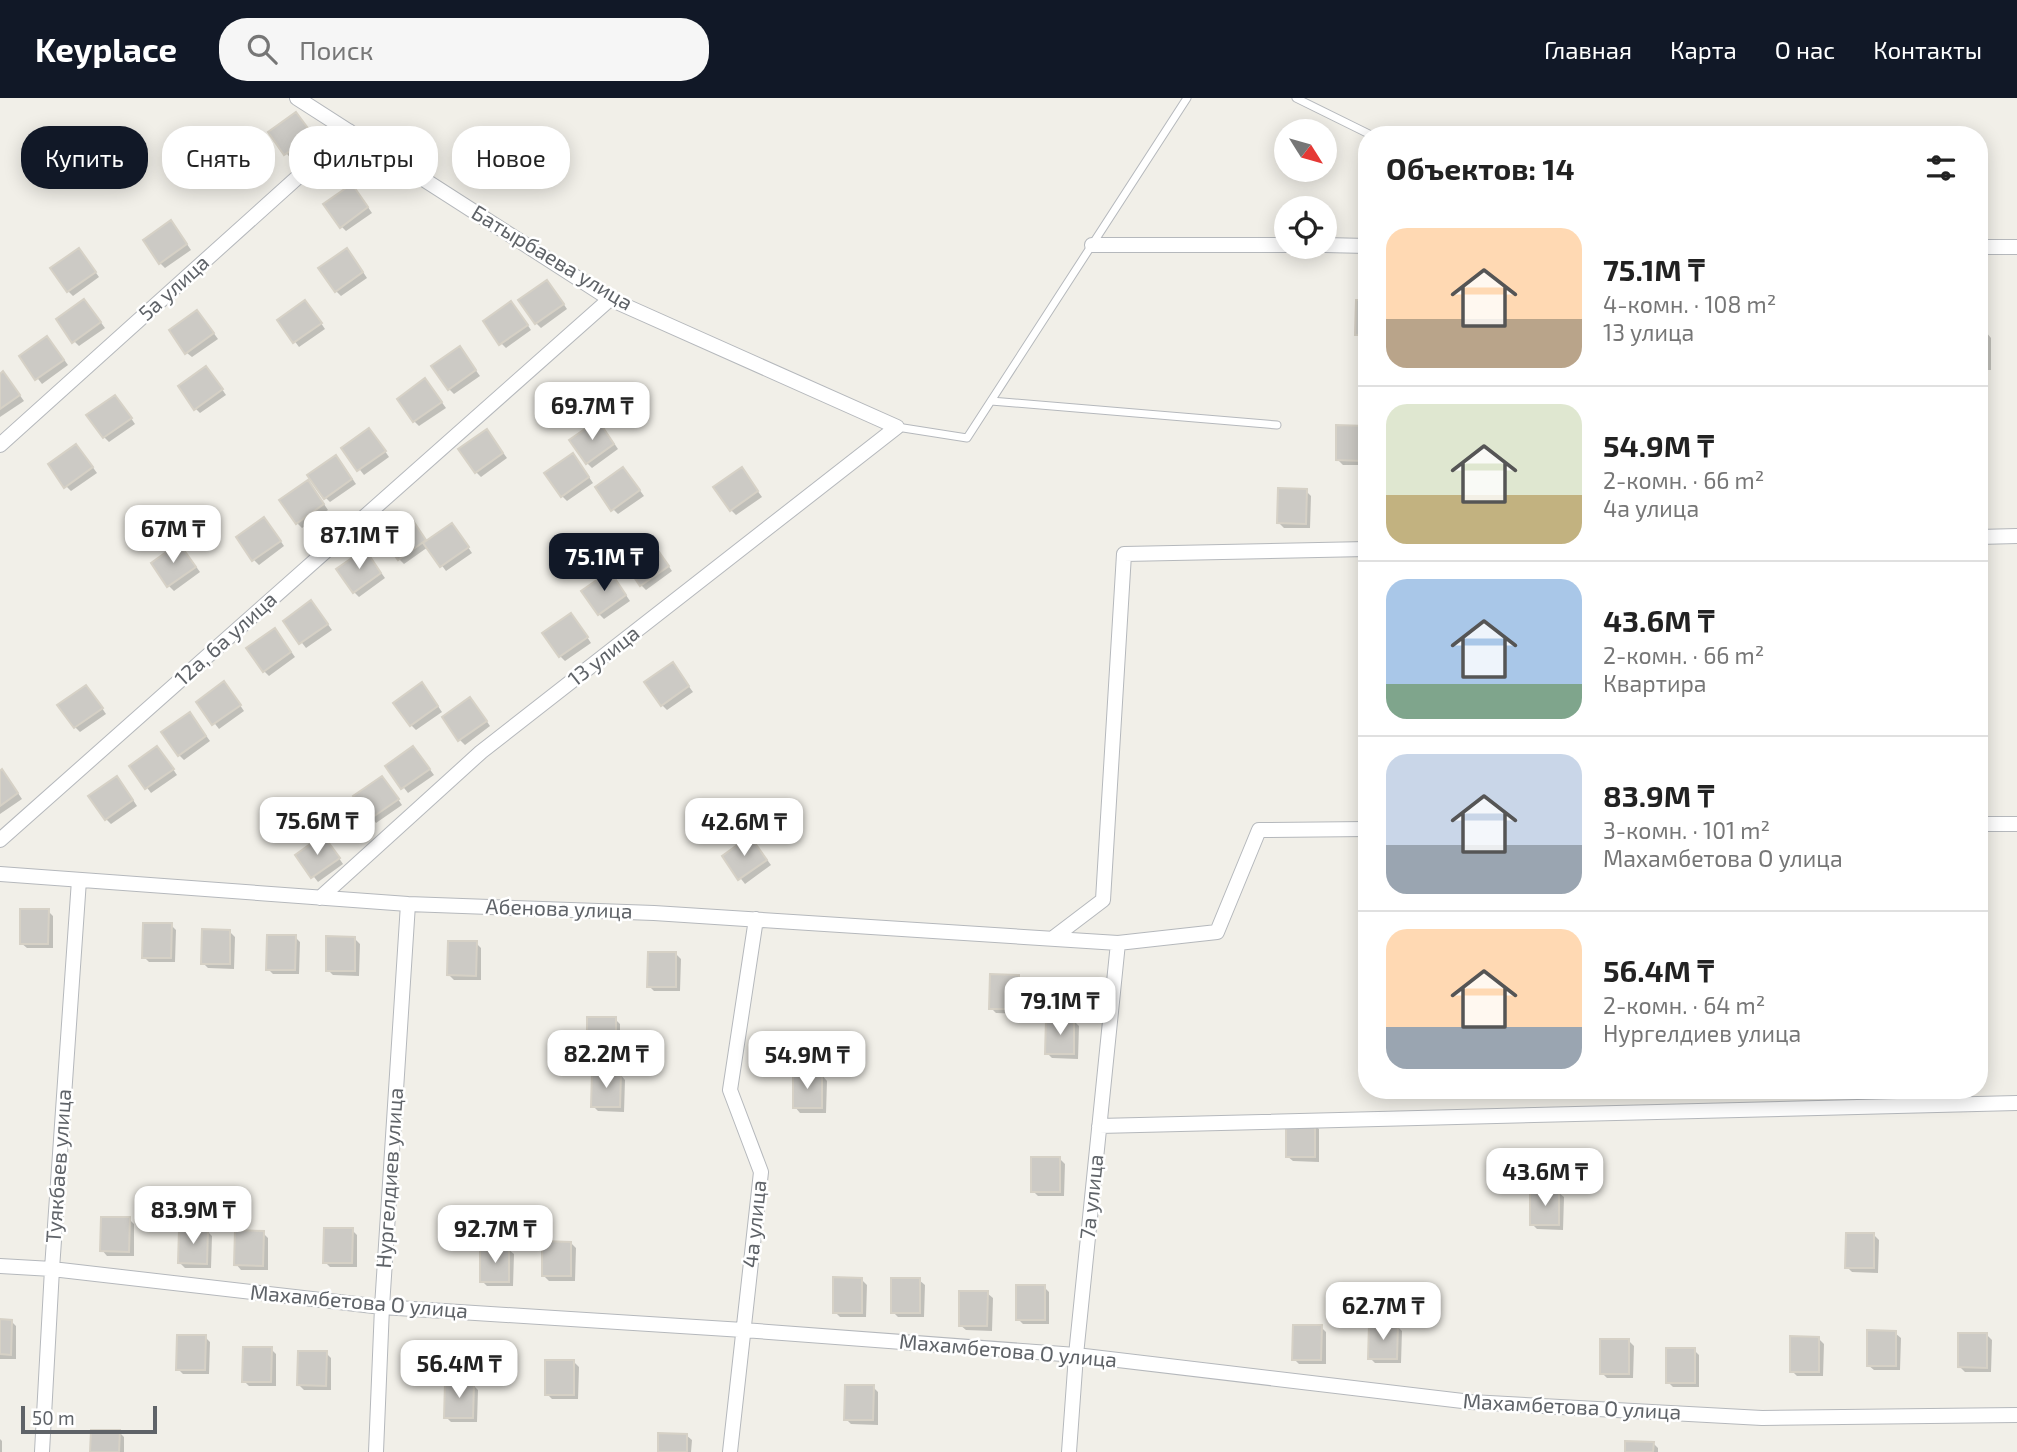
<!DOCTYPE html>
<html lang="ru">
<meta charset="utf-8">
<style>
body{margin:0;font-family:"Exo 2",sans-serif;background:#f6f6f6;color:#222;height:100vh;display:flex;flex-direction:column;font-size:26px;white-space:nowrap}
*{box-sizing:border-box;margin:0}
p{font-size:23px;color:#767676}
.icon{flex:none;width:38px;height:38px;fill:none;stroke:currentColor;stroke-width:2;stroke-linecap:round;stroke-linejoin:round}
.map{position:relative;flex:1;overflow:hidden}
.sheet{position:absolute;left:1358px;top:28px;width:630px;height:973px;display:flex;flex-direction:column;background:#fff;border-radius:28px;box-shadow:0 4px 18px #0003}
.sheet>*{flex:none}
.top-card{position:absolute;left:21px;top:28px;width:665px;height:63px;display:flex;gap:14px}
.needle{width:46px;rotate:127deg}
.buttons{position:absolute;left:1274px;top:21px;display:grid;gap:14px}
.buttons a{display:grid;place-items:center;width:63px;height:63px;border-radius:50%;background:#fff;box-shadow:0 4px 18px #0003;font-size:35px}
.scale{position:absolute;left:21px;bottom:18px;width:136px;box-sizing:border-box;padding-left:7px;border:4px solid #5f6368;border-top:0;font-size:19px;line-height:24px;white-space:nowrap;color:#5f6368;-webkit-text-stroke:5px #fff;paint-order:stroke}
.price{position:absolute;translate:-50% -60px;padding:0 16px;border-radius:14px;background:#fff;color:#222;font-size:23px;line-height:46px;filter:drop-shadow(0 2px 4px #0008)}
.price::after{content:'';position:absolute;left:50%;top:42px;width:21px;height:16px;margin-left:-10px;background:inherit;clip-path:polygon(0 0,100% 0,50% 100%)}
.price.active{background:#111827;color:#fff}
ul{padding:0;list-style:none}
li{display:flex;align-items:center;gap:21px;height:175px;padding:0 28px}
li+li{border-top:2px solid #e0e0e0}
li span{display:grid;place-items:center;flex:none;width:196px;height:140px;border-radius:21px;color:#555}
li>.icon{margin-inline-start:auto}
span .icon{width:84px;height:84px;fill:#fffc;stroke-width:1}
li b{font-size:30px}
h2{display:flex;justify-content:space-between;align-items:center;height:84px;padding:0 28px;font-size:30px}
.pill{padding:0 24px;border-radius:28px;background:#fff;box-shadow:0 4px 18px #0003;font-size:24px;line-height:63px}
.pill.active{background:#111827;color:#fff}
header{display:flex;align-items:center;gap:42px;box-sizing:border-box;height:98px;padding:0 35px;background:#111827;color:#fff}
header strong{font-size:33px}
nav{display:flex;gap:38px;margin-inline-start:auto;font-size:24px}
.search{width:490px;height:63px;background:#f6f6f6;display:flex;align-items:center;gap:18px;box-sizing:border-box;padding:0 24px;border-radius:28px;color:#767676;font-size:26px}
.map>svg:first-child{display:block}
.shadow{fill:#0003}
.building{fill:#cccac5;stroke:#d6d1c6;stroke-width:2}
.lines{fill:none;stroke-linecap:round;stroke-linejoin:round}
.service-casing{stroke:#b5b8bc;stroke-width:9}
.minor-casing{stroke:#b5b8bc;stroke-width:16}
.service{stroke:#fff;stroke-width:7}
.minor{stroke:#fff;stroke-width:14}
.labels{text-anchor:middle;stroke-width:5;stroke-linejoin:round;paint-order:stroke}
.street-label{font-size:21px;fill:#5f6368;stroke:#fff}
</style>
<header>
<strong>Keyplace</strong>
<div class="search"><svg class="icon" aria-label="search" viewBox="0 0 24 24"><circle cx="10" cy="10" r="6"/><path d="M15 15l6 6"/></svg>Поиск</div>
<nav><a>Главная</a><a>Карта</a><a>О нас</a><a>Контакты</a></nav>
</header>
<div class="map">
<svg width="2017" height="1354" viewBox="0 0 2017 1354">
<rect width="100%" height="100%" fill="#f1efe8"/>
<!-- shadow -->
<path class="shadow" d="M296,16L317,43L291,61L270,34Z
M357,93L372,115L346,133L341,128Z
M176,130L191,152L165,170L160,165Z
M352,157L367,180L341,198L336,193Z
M84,158L99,179L73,198L68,193Z
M552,189L567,211L541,230L536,225Z
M1367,204V242H1362L1357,236Z
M89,208L105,230L79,248L74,243Z
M310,209L325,231L299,249L279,222Z
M516,210L531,232L506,250L501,245Z
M202,219L218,241L192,259L187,255Z
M1979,234H1986L1991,240V272H1979Z
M52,245L68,267L42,286L21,259Z
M464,256L480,278L454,296L449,291Z
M211,275L226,297L200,315L195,310Z
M0,278L8,281L24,303L0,319Z
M430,288L446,310L419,328L414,323Z
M120,304L135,326L109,344L104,339Z
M603,329L618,351L592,370L587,365Z
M1365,329L1367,331V367H1343L1338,362Z
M374,337L389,359L364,377L343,350Z
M491,338L507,360L481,379L476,374Z
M81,353L97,375L71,393L66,388Z
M578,363L593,385L567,403L562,398Z
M341,364L356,386L330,404L325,399Z
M628,376L644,398L618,416L613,411Z
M746,377L762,399L736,417L731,412Z
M313,390L328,412L302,430L297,425Z
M1306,393L1311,398L1310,430H1284L1279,425Z
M269,426L284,448L259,467L254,462Z
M414,426L428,445L457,433L472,455L446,473L428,449L404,466L399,461Z
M657,451L672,473L646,492L641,487Z
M184,452L200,474L174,493L169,488Z
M369,458L385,480L359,499L354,494Z
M615,481L630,503L604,521L599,516Z
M316,510L332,532L306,550L285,523Z
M576,522L591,545L565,563L560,558Z
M279,537L295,559L269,578L264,573Z
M677,572L693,594L667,612L662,607Z
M229,591L244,613L219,631L198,604Z
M427,592L442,614L416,632L411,627Z
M91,594L106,616L80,634L75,629Z
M475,606L490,628L465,647L460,642Z
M194,621L210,643L184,662L179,657Z
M162,655L177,677L151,695L131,668Z
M418,655L434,677L408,695L387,668Z
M0,675L7,679L22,701L0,716Z
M122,685L137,708L111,726L106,721Z
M387,685L402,707L376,725L356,698Z
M328,744L343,766L318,784L297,757Z
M755,745L771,767L745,786L724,759Z
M48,813L53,818V850H27L21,845Z
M171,827L176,832L175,864H149L144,859Z
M230,834L235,839L234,871L208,870L203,865Z
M295,839L300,844L299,876H273L268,871Z
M355,841L360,846L359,878L333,877L328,872Z
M476,845L481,850V882H454L449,877Z
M676,856L681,861L680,893H654L649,888Z
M1018,878L1023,884L1022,916L996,915L991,910Z
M615,921L620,926V958H594L588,953Z
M1074,923L1079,928L1078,961L1052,960L1047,955Z
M620,976L625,982L624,1014L598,1013L593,1008Z
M822,977L827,983L826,1015H800L795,1009Z
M1314,1026L1319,1031V1064L1293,1063L1287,1058Z
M1060,1061L1065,1066L1064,1098H1038L1033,1093Z
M1558,1094L1564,1099L1563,1132L1537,1131L1532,1126Z
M129,1121L134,1126V1158H107L102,1152Z
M352,1132L357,1137V1169H330L325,1164Z
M207,1133L212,1138L211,1170H185L180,1165Z
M263,1135L268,1140V1172H241L236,1166Z
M1874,1137L1879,1142L1878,1175L1852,1174L1847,1169Z
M571,1145L576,1150L575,1183H549L544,1178Z
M508,1151L514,1156L513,1188H487L482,1183Z
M862,1182L867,1187L866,1219H840L835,1214Z
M919,1182L925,1187L924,1219H898L893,1214Z
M1044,1189L1049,1194V1226H1023L1018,1221Z
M987,1195L993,1200L992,1233L966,1232L960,1227Z
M0,1223H11L16,1228V1261H0Z
M1397,1228L1402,1233L1401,1265H1375L1370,1260Z
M1321,1229L1326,1234V1266H1299L1294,1261Z
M1895,1235L1901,1240L1900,1272H1874L1868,1267Z
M1987,1237L1992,1242L1991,1274H1965L1960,1269Z
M205,1239L210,1244L209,1276H183L178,1271Z
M1819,1241L1824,1246L1823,1278H1797L1792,1273Z
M1629,1243L1634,1248L1633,1280H1607L1602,1275Z
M271,1251L276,1256V1288H249L244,1283Z
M1694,1252L1699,1257V1289H1673L1668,1284Z
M326,1255L331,1260V1292H304L299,1287Z
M574,1264L579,1269L578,1301H552L547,1296Z
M473,1287L478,1292L477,1324H451L446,1319Z
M873,1289L878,1294V1327L851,1326L846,1321Z
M119,1334L124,1339V1354H92Z
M686,1337L692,1342L691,1354H660Z
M0,1341L2,1343V1354H0Z
M1653,1345L1658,1350V1354H1626Z"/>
<!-- building -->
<path class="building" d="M296,14L313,37L284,57L268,34Z
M352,86L368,109L340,130L323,106Z
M171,122L187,146L159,166L143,142Z
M79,150L96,174L67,194L50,170Z
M347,150L363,174L335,194L318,170Z
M547,182L564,206L535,226L518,202Z
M84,201L101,224L72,245L56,221Z
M305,202L322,225L293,245L277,222Z
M1356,202H1367V237H1355Z
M511,203L528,227L499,247L483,223Z
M197,212L214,235L185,256L169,232Z
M1979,233H1987L1986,268H1979Z
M47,238L64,262L35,282L19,258Z
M460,248L476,272L448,292L431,268Z
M206,268L223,291L194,312L178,288Z
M3,273L20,297L0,311V276Z
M425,280L442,304L413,324L397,301Z
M115,297L132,320L103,340L86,317Z
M598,322L614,346L586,366L569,342Z
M1336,327L1366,328L1365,363L1336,362Z
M369,330L386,353L357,373L341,350Z
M487,331L503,355L475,375L458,351Z
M76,346L93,369L64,390L48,366Z
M573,355L589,379L561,399L544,375Z
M336,357L352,381L324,401L307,377Z
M623,369L640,392L611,413L595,389Z
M742,369L758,393L730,413L713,389Z
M308,382L324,406L296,426L279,402Z
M1278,390L1307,391L1306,426L1277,425Z
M410,418L426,442L398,462L381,438Z
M264,419L281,443L252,463L236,439Z
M452,425L469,449L440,469L423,445Z
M652,444L669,468L640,488L624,464Z
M179,445L196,469L167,489L151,465Z
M365,451L381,475L353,495L336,471Z
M610,473L626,497L598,517L581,493Z
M311,502L328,526L299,546L283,523Z
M571,515L588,539L559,559L542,535Z
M275,530L291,554L263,574L246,550Z
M673,564L689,588L661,608L644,584Z
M224,583L241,607L212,627L196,604Z
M422,584L438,608L410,628L393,605Z
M86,587L103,610L74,630L57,607Z
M470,599L487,623L458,643L442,619Z
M190,614L206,638L178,658L161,634Z
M157,648L174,671L145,691L129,668Z
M413,648L430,671L401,691L385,668Z
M2,671L18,695L0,708V673Z
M117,678L133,702L105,722L88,698Z
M382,678L399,701L370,721L353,698Z
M323,737L340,760L311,780L295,757Z
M750,738L767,762L738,782L722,758Z
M20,811H49L48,846H20Z
M143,825H172L171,860H142Z
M202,831L230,832V866H201Z
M267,837H296L295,872H266Z
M326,838L355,839V873H326Z
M448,843H477L476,878L447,877Z
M648,854H676V889H647Z
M990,876L1019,877L1018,911H989Z
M587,919H616V954L587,953Z
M1046,921L1074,922V956H1045Z
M592,974L621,975L620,1009H591Z
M793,975L822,976V1010H793Z
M1286,1024L1315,1025V1059H1286Z
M1031,1059H1060V1094H1031Z
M1530,1092H1559V1127H1530Z
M101,1119H130L129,1154L100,1153Z
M324,1130H353L352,1165H323Z
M179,1131H208L207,1166L178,1165Z
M235,1132L264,1133L263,1168L234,1167Z
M1846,1135H1874V1170H1845Z
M542,1143L571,1144V1178H542Z
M480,1149H509V1184H480Z
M833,1179L862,1180V1215H833Z
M891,1180H920V1215H891Z
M1016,1187H1045V1222H1016Z
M959,1193H988L987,1228H959Z
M0,1221L12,1222L11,1257L0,1256Z
M1369,1226H1398L1397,1261H1368Z
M1293,1227H1322L1321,1262H1292Z
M1867,1232L1896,1233V1268H1867Z
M1958,1235H1987V1270L1958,1269Z
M177,1237H206L205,1272H176Z
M1790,1238L1819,1239V1274H1790Z
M1600,1241H1629V1276H1600Z
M243,1249H272L271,1284H242Z
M1666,1250H1695V1285H1666Z
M298,1253H327L326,1288L297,1287Z
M545,1262H574V1297H545Z
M445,1284L474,1285L473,1320H444Z
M845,1287H874L873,1322H844Z
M91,1332H120L119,1354H90Z
M658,1335L687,1336V1354H658Z
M1625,1343L1654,1344L1653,1354H1625Z"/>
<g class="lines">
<!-- service casing -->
<g class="service-casing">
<path id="service" d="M1296,0L1371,37
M991,303L1277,327
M897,329L967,340L1187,0"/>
</g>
<!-- minor casing -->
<g class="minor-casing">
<path id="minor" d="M297,0L610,201L897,329L481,654L320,800
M1092,147H1286
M1325,147L1367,148
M1979,149H2017
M0,347L349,33
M1979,439L2017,438
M1979,726H2017
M0,742L610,201
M0,776L408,806L654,815L1118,845L1217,834L1259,732L1367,731
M1053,840L1103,802L1124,456L1367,451
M1099,1028L2017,1005
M0,1168L52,1171L382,1209L743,1232L1076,1257L1471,1304L1762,1320L2017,1317
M42,1354L52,1171L79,782
M376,1354L382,1209L408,806
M730,1354L761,1074L730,992L756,821
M1069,1354L1076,1257L1118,845"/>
</g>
<!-- service -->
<use href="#service" class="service"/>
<!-- minor -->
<use href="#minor" class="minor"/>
</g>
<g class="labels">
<!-- street labels -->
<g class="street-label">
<text transform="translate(552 160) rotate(31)" y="7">Батырбаева улица</text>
<text transform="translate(174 190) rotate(-42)" y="7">5а улица</text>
<text transform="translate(226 541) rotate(-42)" y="7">12а, 6а улица</text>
<text transform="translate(604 558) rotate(-38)" y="7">13 улица</text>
<text transform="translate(559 811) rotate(2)" y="7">Абенова улица</text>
<text transform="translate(59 1068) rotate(-86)" y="7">Туякбаев улица</text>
<text transform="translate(390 1080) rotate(-86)" y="7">Нургелдиев улица</text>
<text transform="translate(1092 1099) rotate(-84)" y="7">7а улица</text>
<text transform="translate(755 1126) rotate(-84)" y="7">4а улица</text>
<text transform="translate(359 1204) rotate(5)" y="7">Махамбетова О улица</text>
<text transform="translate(1008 1253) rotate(5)" y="7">Махамбетова О улица</text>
<text transform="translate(1572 1309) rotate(3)" y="7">Махамбетова О улица</text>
</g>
</g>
</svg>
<div class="buttons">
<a><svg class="needle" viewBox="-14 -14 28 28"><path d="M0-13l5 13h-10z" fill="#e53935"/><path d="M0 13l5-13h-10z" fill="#767676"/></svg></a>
<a><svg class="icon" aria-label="locate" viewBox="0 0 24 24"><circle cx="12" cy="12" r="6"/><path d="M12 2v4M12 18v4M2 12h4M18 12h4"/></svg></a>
</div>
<div class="scale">50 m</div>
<b class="price" style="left:592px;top:344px">69.7M ₸</b>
<b class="price" style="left:173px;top:467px">67M ₸</b>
<b class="price" style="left:359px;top:473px">87.1M ₸</b>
<b class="price active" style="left:604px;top:495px">75.1M ₸</b>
<b class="price" style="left:317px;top:759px">75.6M ₸</b>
<b class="price" style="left:744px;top:760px">42.6M ₸</b>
<b class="price" style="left:1060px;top:939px">79.1M ₸</b>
<b class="price" style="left:606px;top:992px">82.2M ₸</b>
<b class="price" style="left:807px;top:993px">54.9M ₸</b>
<b class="price" style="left:1545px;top:1110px">43.6M ₸</b>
<b class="price" style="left:193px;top:1148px">83.9M ₸</b>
<b class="price" style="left:495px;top:1167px">92.7M ₸</b>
<b class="price" style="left:1383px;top:1244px">62.7M ₸</b>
<b class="price" style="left:459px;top:1302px">56.4M ₸</b>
<div class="top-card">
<a class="pill active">Купить</a>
<a class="pill">Снять</a>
<a class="pill">Фильтры</a>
<a class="pill">Новое</a>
</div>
<section class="sheet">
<h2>Объектов: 14<svg class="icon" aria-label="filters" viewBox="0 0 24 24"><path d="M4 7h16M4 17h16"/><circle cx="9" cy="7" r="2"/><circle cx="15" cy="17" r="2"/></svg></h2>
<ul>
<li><span style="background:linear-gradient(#ffd9b3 65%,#b9a48a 0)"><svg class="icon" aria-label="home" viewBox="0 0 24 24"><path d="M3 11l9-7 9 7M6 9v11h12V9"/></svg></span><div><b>75.1M ₸</b><p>4-комн. · 108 m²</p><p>13 улица</p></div></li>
<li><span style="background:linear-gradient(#dfe7d0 65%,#c2b280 0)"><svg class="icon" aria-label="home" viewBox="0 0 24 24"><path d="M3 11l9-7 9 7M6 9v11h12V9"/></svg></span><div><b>54.9M ₸</b><p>2-комн. · 66 m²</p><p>4а улица</p></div></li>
<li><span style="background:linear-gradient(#a9c7e8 75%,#7fa58c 0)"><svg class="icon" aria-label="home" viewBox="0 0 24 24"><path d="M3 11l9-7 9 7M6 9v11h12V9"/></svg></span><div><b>43.6M ₸</b><p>2-комн. · 66 m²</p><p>Квартира</p></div></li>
<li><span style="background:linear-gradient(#c9d6e8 65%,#9aa5b1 0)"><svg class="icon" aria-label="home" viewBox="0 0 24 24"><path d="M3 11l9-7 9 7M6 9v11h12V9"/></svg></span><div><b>83.9M ₸</b><p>3-комн. · 101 m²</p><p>Махамбетова О улица</p></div></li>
<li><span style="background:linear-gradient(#ffd9b3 70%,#9aa5b1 0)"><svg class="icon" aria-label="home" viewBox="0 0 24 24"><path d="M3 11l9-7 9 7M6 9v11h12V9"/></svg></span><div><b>56.4M ₸</b><p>2-комн. · 64 m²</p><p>Нургелдиев улица</p></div></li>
</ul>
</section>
</div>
